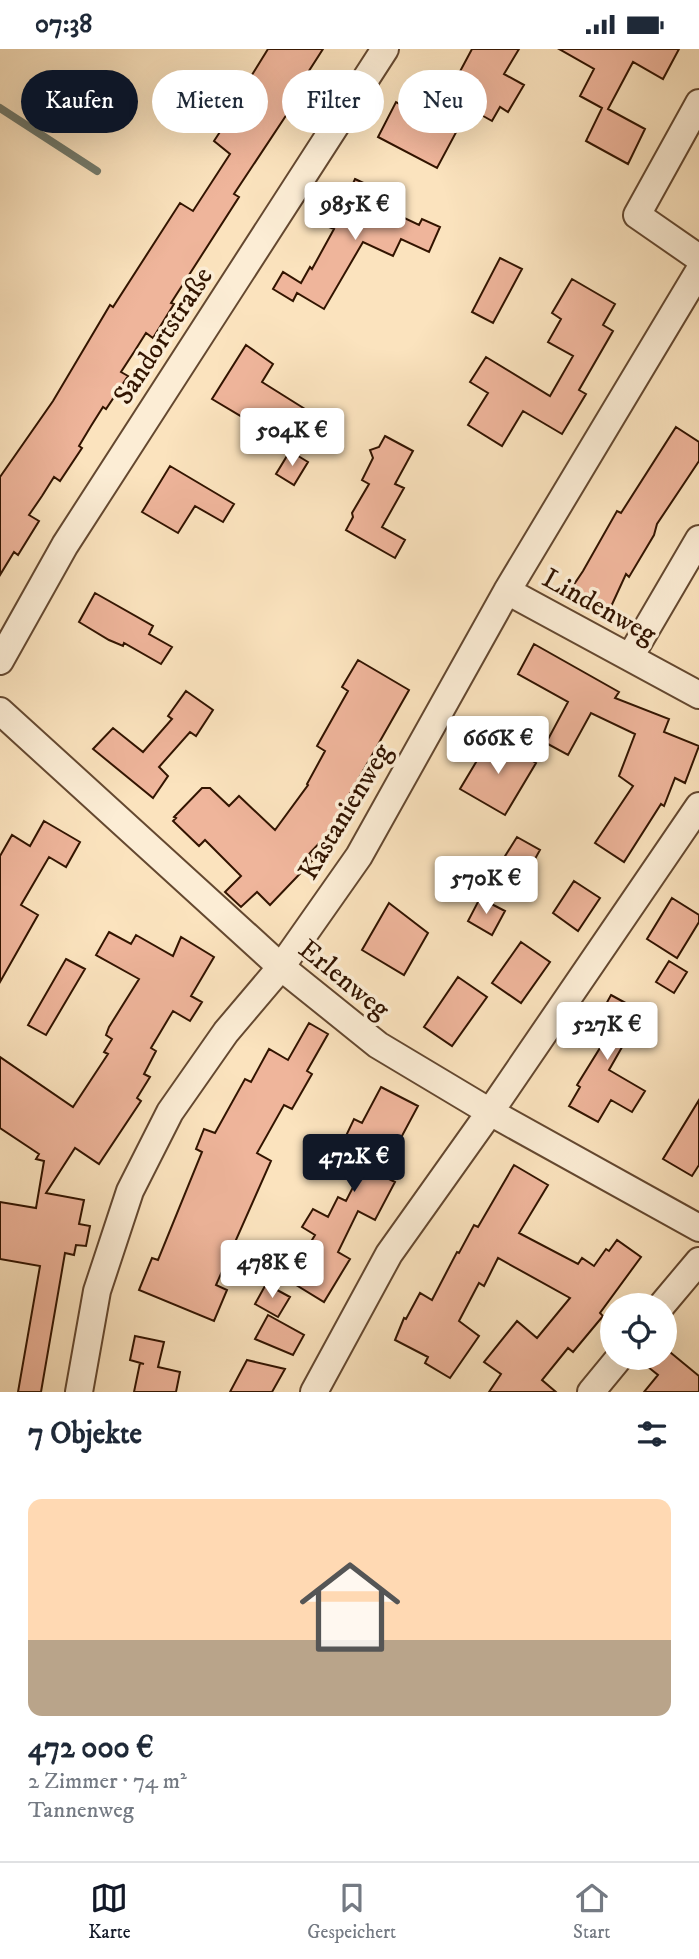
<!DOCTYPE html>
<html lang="de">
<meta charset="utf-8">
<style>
body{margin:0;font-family:"IM FELL DW Pica",serif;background:#f2f2f3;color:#1f2937;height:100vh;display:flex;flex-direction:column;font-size:26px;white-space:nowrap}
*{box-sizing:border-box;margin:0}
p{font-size:23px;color:#747a83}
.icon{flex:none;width:38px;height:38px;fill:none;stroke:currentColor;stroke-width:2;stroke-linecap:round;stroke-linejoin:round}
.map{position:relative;height:1343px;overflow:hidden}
.panel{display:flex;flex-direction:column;background:#fff;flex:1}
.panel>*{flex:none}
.banner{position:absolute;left:21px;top:21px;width:658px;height:63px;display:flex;gap:14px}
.fabs{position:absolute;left:600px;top:1244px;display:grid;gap:14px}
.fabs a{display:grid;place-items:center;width:77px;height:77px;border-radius:50%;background:#fff;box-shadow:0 7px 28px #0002;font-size:35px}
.price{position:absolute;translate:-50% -60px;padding:0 16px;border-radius:7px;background:#fff;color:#222;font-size:23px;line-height:46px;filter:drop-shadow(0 2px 4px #0008)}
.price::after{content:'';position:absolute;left:50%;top:42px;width:21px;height:16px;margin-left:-10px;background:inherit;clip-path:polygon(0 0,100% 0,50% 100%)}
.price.active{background:#111827;color:#fff}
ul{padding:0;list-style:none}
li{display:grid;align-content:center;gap:14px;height:371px;padding:0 28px}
li span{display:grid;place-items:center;height:217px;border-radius:14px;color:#555}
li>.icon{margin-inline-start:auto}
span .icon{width:126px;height:126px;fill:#fffc;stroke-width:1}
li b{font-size:30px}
h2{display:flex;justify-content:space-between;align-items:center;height:84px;padding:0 28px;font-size:30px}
.chip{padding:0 24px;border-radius:32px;background:#fff;box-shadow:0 7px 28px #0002;font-size:24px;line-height:63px}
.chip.active{background:#111827;color:#fff}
.status{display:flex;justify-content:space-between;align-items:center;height:49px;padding:0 35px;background:#fff;direction:ltr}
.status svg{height:19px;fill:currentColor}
.tab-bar{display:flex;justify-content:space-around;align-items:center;height:98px;border-top:2px solid #e0e1e3;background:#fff;font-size:19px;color:#747a83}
.tab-bar a{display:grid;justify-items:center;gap:4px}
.tab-bar .active{color:#111827}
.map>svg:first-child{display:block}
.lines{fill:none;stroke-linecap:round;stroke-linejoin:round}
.stream{stroke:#737a6b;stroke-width:8}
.building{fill:#efb59b;stroke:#321400;stroke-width:2}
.street-casing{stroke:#644830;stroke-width:30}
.street{stroke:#fcedd5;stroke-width:26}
.labels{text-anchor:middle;stroke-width:7;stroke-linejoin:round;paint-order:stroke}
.street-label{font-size:28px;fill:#321400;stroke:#fcedd5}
</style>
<div class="status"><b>07:38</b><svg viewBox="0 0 49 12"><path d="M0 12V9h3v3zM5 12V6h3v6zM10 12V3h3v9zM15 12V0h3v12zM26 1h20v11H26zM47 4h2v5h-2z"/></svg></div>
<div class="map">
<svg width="699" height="1343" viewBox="0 0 699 1343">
<rect width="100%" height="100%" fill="#fbe3be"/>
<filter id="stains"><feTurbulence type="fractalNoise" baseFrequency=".00286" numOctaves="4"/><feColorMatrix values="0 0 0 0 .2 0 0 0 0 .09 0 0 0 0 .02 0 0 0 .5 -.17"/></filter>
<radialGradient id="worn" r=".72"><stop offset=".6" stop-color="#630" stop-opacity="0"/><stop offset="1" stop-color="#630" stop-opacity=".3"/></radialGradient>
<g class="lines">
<!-- stream -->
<path class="stream" d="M0,59L97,122"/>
</g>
<!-- building -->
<path class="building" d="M268,0H323L289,53L293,56L234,145L239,148L171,254L174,255L153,289L146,284L134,303L121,323L128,327L106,360L103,358L91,377L79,397L82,399L60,432L54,428L42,447L29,466L39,472L18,506L14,503L0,526V428L53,352L110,256L113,258L180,154L193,162L230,105L214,92L254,31L250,29Z
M472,0H519L504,25L524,36L508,63L500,58L492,72L469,59L437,119L378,88L396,53L433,73Z
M559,0H679L663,30L633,13L608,60L645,80L628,115L586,92L602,59L580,47L594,20Z
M355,130L387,145L381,158L419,176L422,170L440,178L429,203L401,190L393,207L363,193L324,260L297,244L293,252L273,240L283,223L301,234L310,218L312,220L334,180L321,175L332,151L343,156Z
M500,209L522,220L493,274L472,263Z
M572,230L615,255L603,276L613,282L579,341L586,345L562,385L523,362L502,397L468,376L488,344L470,333L486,308L550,347L573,307L548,293L561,270L552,264Z
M246,296L273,315L262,333L305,360L284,393L212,350Z
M676,378L699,393V412L657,475L654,486L629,528L626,525L609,562L571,540L583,522L617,462L621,464Z
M385,387L413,402L395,435L404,439L382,478L405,491L395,509L346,481L353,468L352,464L369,435L362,431L373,409L370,401L379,398Z
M290,402L308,413L294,436L276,425Z
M170,417L234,455L223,473L195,457L178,484L142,463Z
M95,544L153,577L149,585L172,598L161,615L124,594L123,597L109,591L79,573Z
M534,595L619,643L615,649L669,670L664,683L699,697L685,734L675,729L664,757L661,755L624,813L595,794L633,737L619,727L635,685L591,664L568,706L546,694L568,653L518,625Z
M358,611L409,641L326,787L309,805L314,810L270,856L257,843L241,858L225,843L241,827L205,791L199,797L173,772L176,769L174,768L202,739H210L229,757L239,747L275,781L308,736L307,735L325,702L317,697L348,642L342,638Z
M186,642L213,661L196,687L190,683L159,718L168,727L153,749L93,700L113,679L143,703L172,670L168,667Z
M491,688L536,714L505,766L460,740Z
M44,772L80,793L66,818L49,808L21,856L38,866L0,933V807L12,786L30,797Z
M517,788L540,801L526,826L502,812Z
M574,832L600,849L578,882L553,864Z
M480,849L505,862L492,886L468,872Z
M672,849L699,866V873L677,909L647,890Z
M389,854L428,884L404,926L362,901Z
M109,883L131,895L136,886L173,907L181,888L214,908L191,947L202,953L190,972L173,962L151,999L156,1002L144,1025L150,1028L137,1049L141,1052L99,1115L75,1099L46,1144L84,1151L79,1175L90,1177L86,1197L76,1196L74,1206L65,1204L41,1343H18L40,1217L0,1210V1153L36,1159L44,1112L36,1110L39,1105L0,1079V1008L73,1058L108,1005L104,1003L112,990L106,986L109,978L139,930L96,906Z
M521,893L550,913L521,954L492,934Z
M66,910L85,920L46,986L28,976Z
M669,912L687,923L674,944L656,933Z
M458,928L487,948L452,997L424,978Z
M611,946L642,963L609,1021L645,1042L632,1063L611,1051L598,1073L569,1057L580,1038L577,1036L603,994L579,980L589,962L599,968Z
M309,974L328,985L307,1022L312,1025L292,1060L284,1056L257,1104L271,1112L216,1236L227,1241L214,1272L139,1241L152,1209L158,1211L202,1103L196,1100L204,1080L215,1084L245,1030L251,1033L269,1000L288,1011Z
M381,1038L418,1057L381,1126L395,1133L375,1171L358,1162L338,1203L350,1210L324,1253L288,1231L315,1186L302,1178L313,1160L328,1168L338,1148L346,1152L370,1105L344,1091L354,1070L362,1074Z
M699,1051V1116L692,1127L663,1110Z
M514,1116L548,1136L519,1184L578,1215L582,1209L594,1217L606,1200L609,1202L617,1191L641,1208L600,1264L603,1267L573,1303L568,1299L542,1331L556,1343H489L501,1325L484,1313L517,1272L537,1289L570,1249L498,1209L484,1237L479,1234L459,1272L479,1287L450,1329L425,1314L428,1308L395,1291L404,1269L406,1270L420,1244L432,1251L457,1203L459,1204L474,1176L478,1178Z
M266,1235L290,1248L278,1268L255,1255Z
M268,1266L304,1286L293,1306L255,1290Z
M135,1287L164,1293L158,1318L180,1323L176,1343H134L140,1314L144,1315L130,1311Z
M665,1299L699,1327V1343H644L658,1326L648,1318L656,1309H665Z
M247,1311L285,1320L272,1343H230Z"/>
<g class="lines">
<!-- street casing -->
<g class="street-casing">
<path id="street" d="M699,54L637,166L699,209
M507,542L699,646
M630,608L699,490
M0,612L65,496L385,0
M0,662L281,918L378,996L490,1063L699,1179
M662,1256L699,1212
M79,1343L97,1242L130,1142L170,1063L226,983L281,918L359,807L507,542L699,222
M314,1343L389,1205L490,1063L699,757
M591,1343L619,1309"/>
</g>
<!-- street -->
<use href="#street" class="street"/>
</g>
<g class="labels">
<!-- street labels -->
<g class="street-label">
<text transform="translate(162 286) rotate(-57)" y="10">Sandortstraße</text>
<text transform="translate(600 556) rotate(29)" y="10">Lindenweg</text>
<text transform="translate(344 762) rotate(-59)" y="10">Kastanienweg</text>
<text transform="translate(345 929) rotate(39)" y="10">Erlenweg</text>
</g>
</g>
<rect width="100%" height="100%" filter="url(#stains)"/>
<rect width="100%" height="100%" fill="url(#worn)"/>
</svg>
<div class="fabs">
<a><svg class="icon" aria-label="locate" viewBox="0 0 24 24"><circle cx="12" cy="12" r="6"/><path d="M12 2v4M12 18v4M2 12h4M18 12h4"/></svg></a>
</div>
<b class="price" style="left:355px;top:193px">985K €</b>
<b class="price" style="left:292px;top:419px">504K €</b>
<b class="price" style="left:498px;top:727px">666K €</b>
<b class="price" style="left:486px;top:867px">570K €</b>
<b class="price" style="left:607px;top:1013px">527K €</b>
<b class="price active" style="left:354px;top:1145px">472K €</b>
<b class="price" style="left:272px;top:1251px">478K €</b>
<div class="banner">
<a class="chip active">Kaufen</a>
<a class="chip">Mieten</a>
<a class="chip">Filter</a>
<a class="chip">Neu</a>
</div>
</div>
<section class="panel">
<h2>7 Objekte<svg class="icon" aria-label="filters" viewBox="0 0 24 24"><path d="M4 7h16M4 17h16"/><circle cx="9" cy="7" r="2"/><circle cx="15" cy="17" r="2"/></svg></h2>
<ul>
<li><span style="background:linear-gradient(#ffd9b3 65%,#b9a48a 0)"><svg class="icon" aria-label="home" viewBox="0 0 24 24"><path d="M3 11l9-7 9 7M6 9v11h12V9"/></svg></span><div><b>472 000 €</b><p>2 Zimmer · 74 m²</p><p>Tannenweg</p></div></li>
</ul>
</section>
<nav class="tab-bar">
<a class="active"><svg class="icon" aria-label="map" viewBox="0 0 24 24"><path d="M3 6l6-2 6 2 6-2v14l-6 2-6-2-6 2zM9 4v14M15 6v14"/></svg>Karte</a>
<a><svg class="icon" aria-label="saved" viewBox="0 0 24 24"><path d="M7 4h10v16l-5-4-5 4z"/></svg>Gespeichert</a>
<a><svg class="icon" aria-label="home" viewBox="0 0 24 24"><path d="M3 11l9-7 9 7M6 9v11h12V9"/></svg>Start</a>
</nav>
